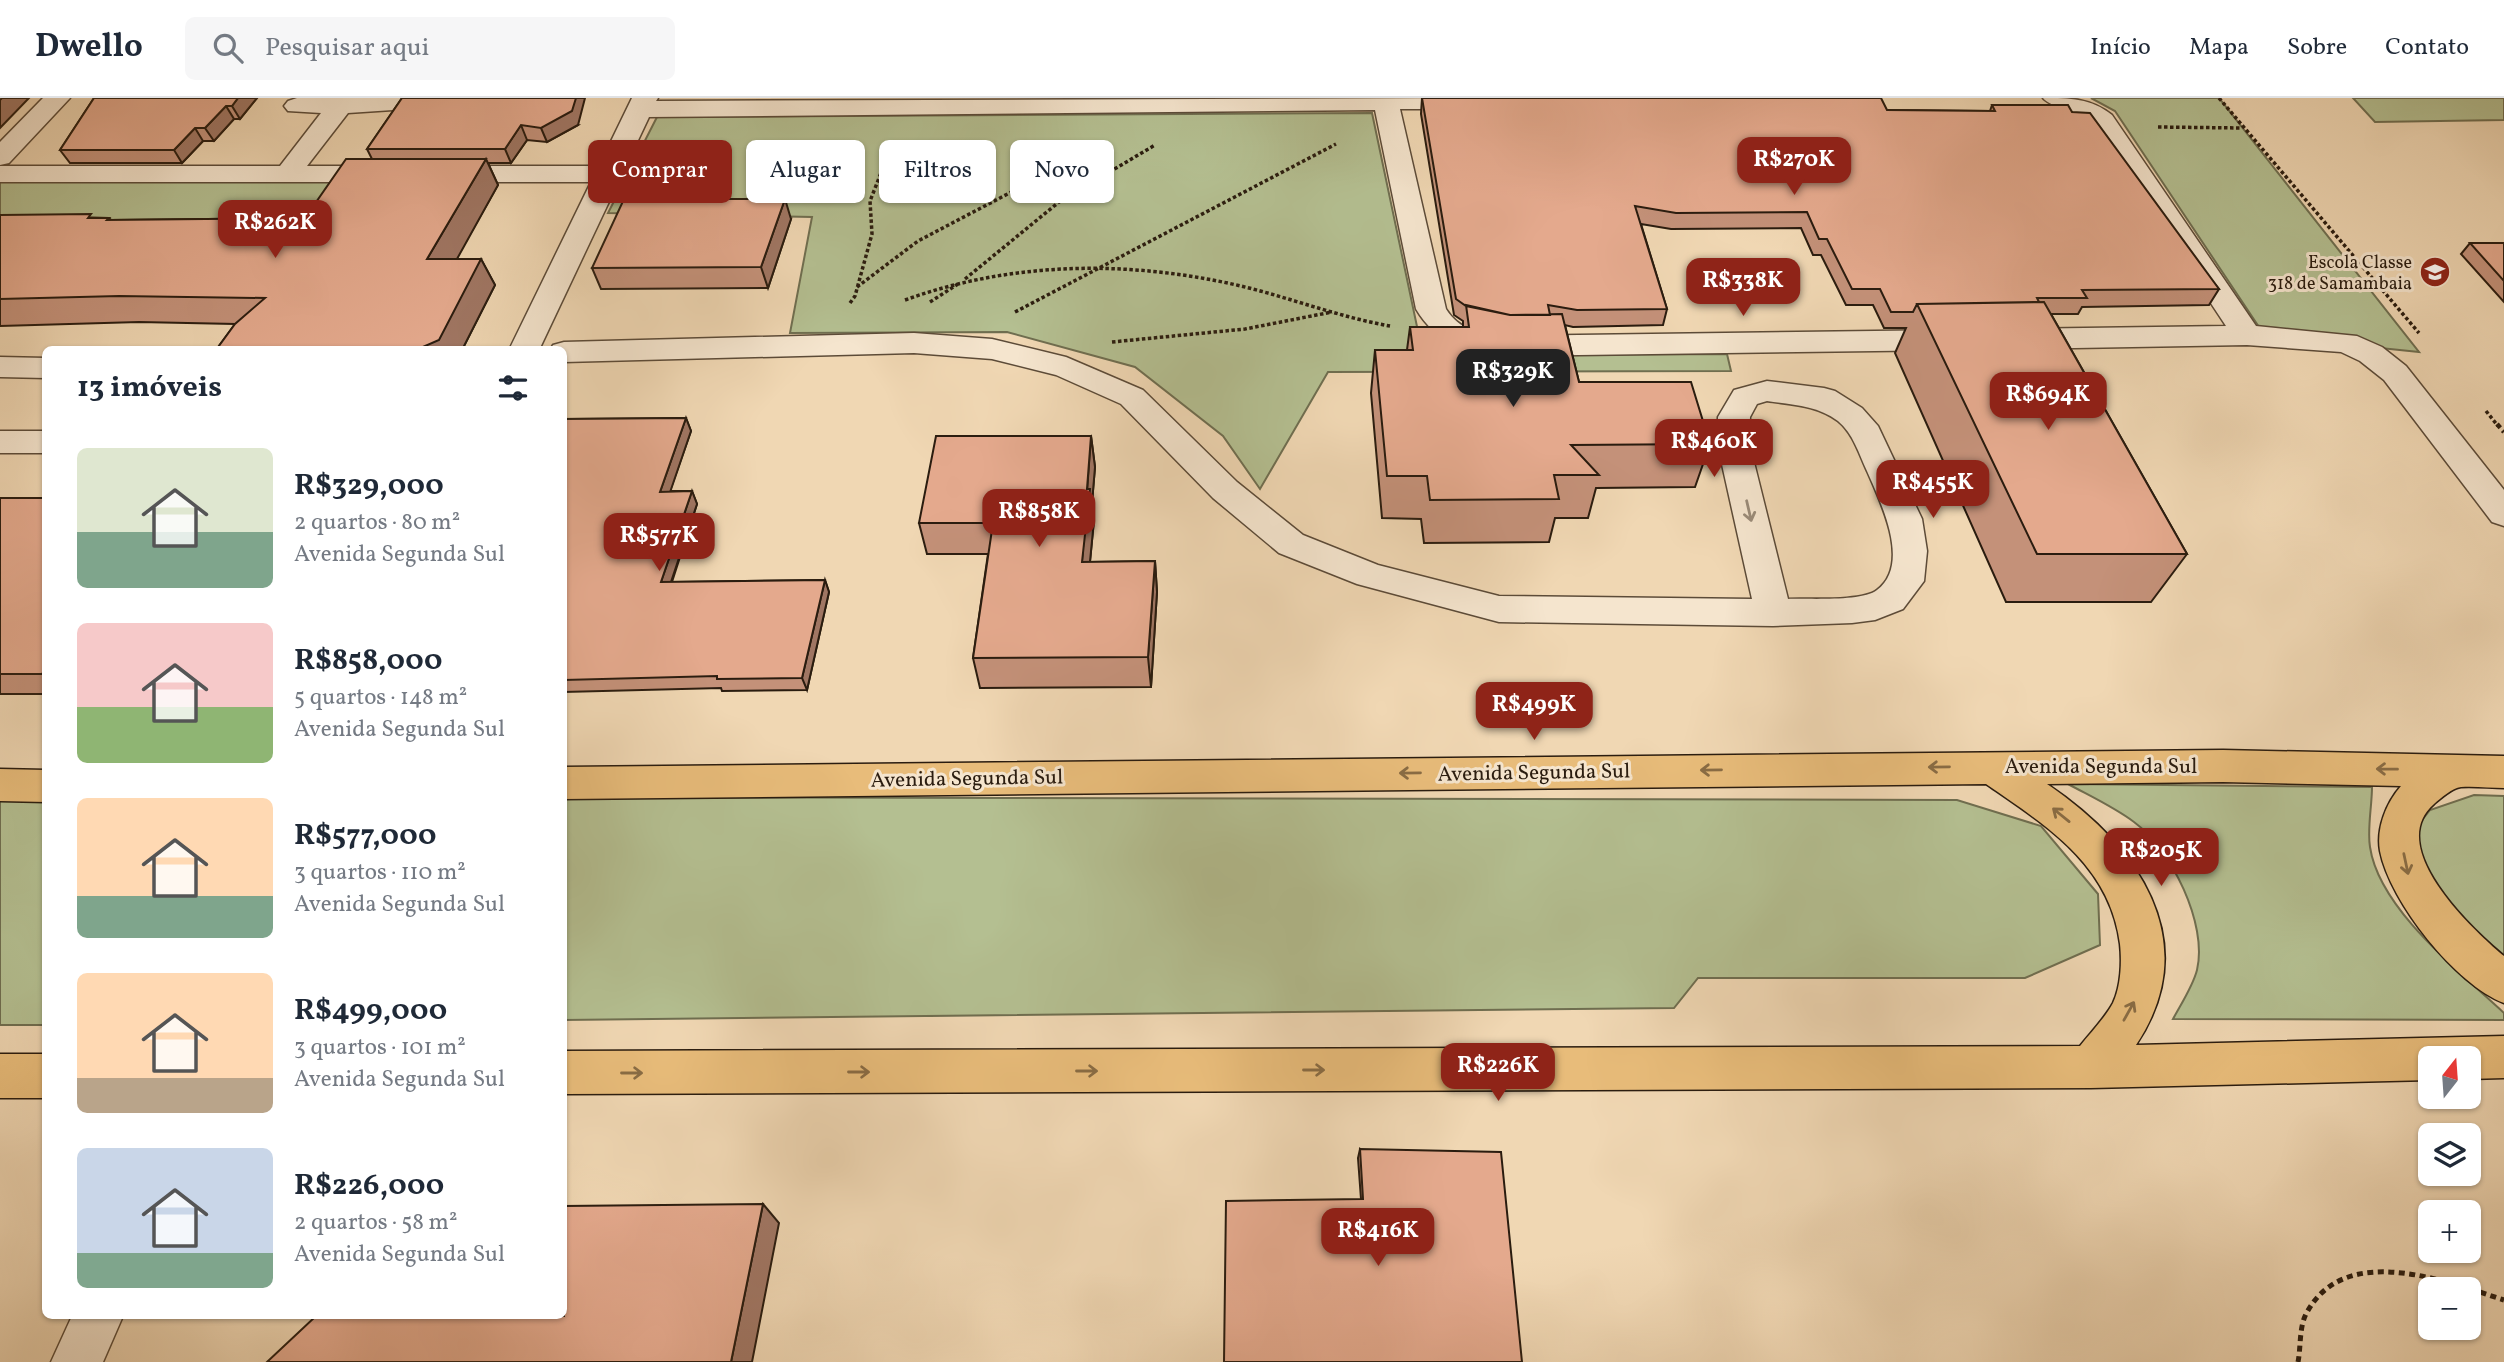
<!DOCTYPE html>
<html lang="pt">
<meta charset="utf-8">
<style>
body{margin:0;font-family:Vollkorn,serif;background:#f6f6f7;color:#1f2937;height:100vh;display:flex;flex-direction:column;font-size:26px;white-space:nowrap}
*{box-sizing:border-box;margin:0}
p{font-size:23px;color:#747a83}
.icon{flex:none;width:38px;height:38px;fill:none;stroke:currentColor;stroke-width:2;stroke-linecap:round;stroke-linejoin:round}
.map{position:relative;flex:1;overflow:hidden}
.drawer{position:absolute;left:42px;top:248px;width:525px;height:973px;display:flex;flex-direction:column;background:#fff;border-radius:10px;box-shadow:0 2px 5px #0004}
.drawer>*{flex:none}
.banner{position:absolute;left:588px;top:42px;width:665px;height:63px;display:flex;gap:14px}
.needle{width:46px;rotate:17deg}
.controls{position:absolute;left:2418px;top:948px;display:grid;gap:14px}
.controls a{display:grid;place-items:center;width:63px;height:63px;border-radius:10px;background:#fff;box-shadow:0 2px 5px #0004;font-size:35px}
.price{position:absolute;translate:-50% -60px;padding:0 16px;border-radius:14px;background:#8f2418;color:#fff;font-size:23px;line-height:46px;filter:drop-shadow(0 2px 4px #0008)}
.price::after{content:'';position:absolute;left:50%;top:42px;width:21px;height:16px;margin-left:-10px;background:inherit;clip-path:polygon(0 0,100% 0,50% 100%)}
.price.on{background:#222;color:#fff}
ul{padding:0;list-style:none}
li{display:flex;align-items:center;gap:21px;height:175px;padding:0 35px}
li span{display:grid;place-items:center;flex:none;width:196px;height:140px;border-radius:10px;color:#555}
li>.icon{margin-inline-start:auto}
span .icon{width:84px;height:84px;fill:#fffc;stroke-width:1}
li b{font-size:30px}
h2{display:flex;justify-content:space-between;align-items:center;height:84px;padding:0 35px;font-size:30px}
.pill{padding:0 24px;border-radius:10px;background:#fff;box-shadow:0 2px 5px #0004;font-size:24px;line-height:63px}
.pill.on{background:#8f2418;color:#fff}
header{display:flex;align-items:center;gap:42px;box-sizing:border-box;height:98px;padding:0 35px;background:#fff;border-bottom:2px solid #e0e1e3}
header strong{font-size:33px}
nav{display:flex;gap:38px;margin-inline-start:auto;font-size:24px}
.search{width:490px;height:63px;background:#f6f6f7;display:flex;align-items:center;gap:18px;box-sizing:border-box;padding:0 24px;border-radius:10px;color:#747a83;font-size:26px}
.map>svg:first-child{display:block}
.green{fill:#b4bf91;stroke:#6f6e50;stroke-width:2}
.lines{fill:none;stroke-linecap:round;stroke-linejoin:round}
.minor-casing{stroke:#5c4b38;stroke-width:3}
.major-casing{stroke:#2a1c0f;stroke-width:3}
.path-far2{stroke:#2a1c0f;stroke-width:3.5;stroke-dasharray:3.5 2.5;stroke-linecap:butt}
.path-far1{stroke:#2a1c0f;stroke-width:4.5;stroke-dasharray:5 3.5;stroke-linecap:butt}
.path{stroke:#2a1c0f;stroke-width:5;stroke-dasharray:6 4.5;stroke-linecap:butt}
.minor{fill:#f5e5ce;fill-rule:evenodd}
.major{fill:#e8bc7a;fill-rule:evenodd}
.wall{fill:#c49179;stroke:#2a1c0f;stroke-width:2}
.shaded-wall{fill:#a07663;stroke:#2a1c0f;stroke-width:2}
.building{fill:#e4a98d;stroke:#2a1c0f;stroke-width:2}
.oneway{stroke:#9a8b78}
.oneway2{stroke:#896c44}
.labels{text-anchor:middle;stroke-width:6;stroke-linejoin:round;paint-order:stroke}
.far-poi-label{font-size:18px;fill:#2a1c0f;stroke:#f5e5ce;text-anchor:end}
.street-label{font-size:21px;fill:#2a1c0f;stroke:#f5e5ce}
</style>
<header>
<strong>Dwello</strong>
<div class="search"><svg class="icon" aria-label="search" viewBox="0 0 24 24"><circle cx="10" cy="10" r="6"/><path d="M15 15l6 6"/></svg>Pesquisar aqui</div>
<nav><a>Início</a><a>Mapa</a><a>Sobre</a><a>Contato</a></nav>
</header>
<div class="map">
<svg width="2504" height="1264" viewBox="0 0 2504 1264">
<rect width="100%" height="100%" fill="#f0d7b3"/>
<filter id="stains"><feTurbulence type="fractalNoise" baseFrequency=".00286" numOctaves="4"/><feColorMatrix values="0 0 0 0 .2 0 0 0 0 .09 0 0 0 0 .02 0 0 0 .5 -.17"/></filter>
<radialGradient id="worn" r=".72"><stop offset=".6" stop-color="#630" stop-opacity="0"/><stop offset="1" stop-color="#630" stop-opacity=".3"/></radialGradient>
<!-- green -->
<path class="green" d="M2091,0H2219L2419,254L2265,238L2115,13Z
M2353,0H2504V22L2375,24Z
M1372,15L1423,257L1727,256L1731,273L1328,274L1260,391L1223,338L1135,269L1007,234L790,235L812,119L608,115L657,19Z
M0,82L342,83L300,134L0,141Z
M2068,686L2372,689C2372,708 2367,731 2370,749C2379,811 2460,874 2504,915V922L2173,921C2181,906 2193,888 2197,872C2208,826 2171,751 2134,724C2114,709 2090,698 2068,686Z
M2474,697L2504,698V867L2437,805L2411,736L2430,712Z
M0,698H45V927H0Z
M564,699L1957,702L2041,728L2098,796L2100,847L2025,880H1698L1674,910L564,922Z"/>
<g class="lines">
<!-- minor casing -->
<g class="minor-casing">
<path id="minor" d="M43,0H70L9,65L0,67V44Z
M297,0H406L412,6L408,11L348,15L307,68H599L632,0H658L656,3L1485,0L1487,3L1483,8L1474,11H1400L1446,211C1459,232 1480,236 1503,238L1952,232L1963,235L1967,242L1963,249L1952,252L1503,258C1465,253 1436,245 1416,211L1375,12L649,19L539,252H509L591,84H0V68H280L321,15L288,13L284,8L288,3Z
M2043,0C2070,0 2091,0 2112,17L2256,228L2357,238L2382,249L2406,268L2504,392V428L2492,424L2384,282L2360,263L2341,254L2247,247L2012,251L2001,248L1997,241L2001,234L2012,231L2226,228L2093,27C2079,15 2050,9 2043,0Z
M914,235L992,241L1066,259L1143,292L1237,384L1303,437L1378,467L1499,498L1752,501L1717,344L1718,319L1734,292L1767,283L1824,290L1835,293L1862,310L1878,328L1922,421L1927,453L1924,483L1903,511L1875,522L1852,525L1773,528L1499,524L1357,486L1279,455L1213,400L1121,306L1056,277L992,261L914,255L564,264V252H550L553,247L564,244ZM1767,303C1793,307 1816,307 1838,323C1853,335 1859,356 1867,373C1880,403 1912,466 1877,492C1862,504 1808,500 1788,501L1749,344L1750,319L1757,306Z
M0,259L46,260V280L0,279Z
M0,333H46V355H0Z
M72,1218H123L103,1264H51Z"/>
</g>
<!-- major casing -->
<g class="major-casing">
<path id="major" d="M2223,652L2504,658V690C2490,690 2475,688 2461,689C2452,690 2441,700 2434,706C2384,749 2472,831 2504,858V905C2456,887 2390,804 2380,753C2376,731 2386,705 2401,688L2223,684L2047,686C2136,746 2206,842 2136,947L2504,938V980L2469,981V961H2431V982L2091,990L564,996V953L2080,948C2091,934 2105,920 2113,905C2121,888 2122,864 2120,846C2110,767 2047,728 1986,686L564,701V669Z
M0,671L46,672V704L0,703Z
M0,956H46V1000H0Z"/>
</g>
<!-- path-far2 -->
<path class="path-far2" d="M2219,0L2419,235
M2158,29L2242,30
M965,181L1059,104L1155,47
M857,189L918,143L1019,90L1041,46
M905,202C1013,163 1129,162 1241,188C1291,200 1339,219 1390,228
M930,204L958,186
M850,205L855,198L872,136L870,103L892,47
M1015,214L1336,46
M1112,244L1245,231L1332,214
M2486,313L2498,328"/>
<!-- path-far1 -->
<path class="path-far1" d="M2497,326L2504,334"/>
<!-- path -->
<path class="path" d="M2298,1264C2301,1249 2299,1230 2306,1216C2344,1143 2445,1183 2504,1202"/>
<!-- minor -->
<use href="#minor" class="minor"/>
<!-- major -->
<use href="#major" class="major"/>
</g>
<!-- wall -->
<path class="wall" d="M94,0H257L240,21H234L214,43H203L182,65H70L60,52Z
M402,0L578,27L547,44L527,42L511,65H488L498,87L456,161H481L495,187L462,252H216L235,226L139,224L0,228V117L109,120L111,122L305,120L372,61L367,51Z
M1422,0L1887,12L1990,13L1992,7L2072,14L2219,191L2209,207L2082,209L2078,216H2051L2187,456L2151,504H2006L1895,255L1906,230H1884L1873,207H1846L1821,157H1813L1801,130L1671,131L1641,126L1667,211L1663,227L1573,229L1565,227L1579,284L1710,346L1695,389L1596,390L1588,420H1555L1549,444L1424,445L1421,421L1382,420L1371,295L1375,252H1407L1410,229H1463V223L1454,217L1421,16Z
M791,121L768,190L601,191L592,170Z
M2470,145H2504V204L2461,156Z
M686,320L691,333L670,393H692L697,406L672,484L825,482L829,494L807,592L722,593L721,590L564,594V321Z
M1091,338L1095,369L1092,405L1094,422L1090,464L1155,463L1157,494L1151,589L980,590L973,560L988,456H927L919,425Z
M0,400H46V596H0Z
M1360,1051L1522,1264L1361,1101L1358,1060Z"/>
<!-- shaded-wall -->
<path class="shaded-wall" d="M2,0H29L0,30V2Z
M238,0H257L240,21L232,8Z
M576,0H585L578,27L547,44L541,30Z
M226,8L234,21L214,43L205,30Z
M521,27L527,42L511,65L505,51Z
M195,30L203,43L182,65L174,52Z
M486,61L498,87L442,188L427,161Z
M785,101L791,121L768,190L761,169Z
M481,161L495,187L462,252H416Z
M686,320L691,333L666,406L660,394Z
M1091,338L1095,369L1092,405L1094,422L1087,494L1082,464Z
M692,393L697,406L667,496L661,484Z
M1155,463L1157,494L1151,589L1148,559Z
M825,482L829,494L807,592L802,580Z
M763,1106L779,1125L752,1264H731Z"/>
<!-- building -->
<path class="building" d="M94,0H238L232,8H226L205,30H195L174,52H60Z
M402,0H576L572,13L541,30L521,27L505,51H367Z
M1422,0H1881L1887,12L1995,13L1992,7H2068L2072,14L2090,15L2219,191L2082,192L2087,200H2037L2039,204L1917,206L1913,214H1891L1880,191H1852L1827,141H1819L1807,114L1676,115L1635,108L1667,211L1577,212L1548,207L1550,217H1510L1466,208L1456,201Z
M346,61H486L427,161H481L439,242L416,252H216L235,226L265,200L119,198L0,201V117L91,116L88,120H109L107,122L305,120Z
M624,101H785L761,169L592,170Z
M2470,145H2504V183Z
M2044,204L2187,456H2037L1917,206Z
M1466,207L1510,217L1562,216L1579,284H1691L1710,346L1571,347L1599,377H1554L1559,401L1430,402L1427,378H1387L1375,252H1413L1410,229H1469Z
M686,320L660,394L692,393L661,484L825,482L802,580L717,581V578L564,582V321Z
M936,338H1091L1087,391H1090L1082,464L1155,463L1148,559L973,560L993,425H919Z
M0,400H46V570L42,576H0Z
M1360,1051L1501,1054L1522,1264H1224L1226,1103L1363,1101Z
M763,1106L731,1264H267L316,1218H564V1108Z"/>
<!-- one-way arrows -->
<defs><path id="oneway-shaft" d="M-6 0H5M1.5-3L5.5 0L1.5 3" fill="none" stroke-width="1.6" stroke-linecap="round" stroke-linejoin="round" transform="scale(1.75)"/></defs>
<use class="oneway" href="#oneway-shaft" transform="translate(1749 413) rotate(77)"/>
<g class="oneway2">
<use href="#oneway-shaft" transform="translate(1939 669) rotate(179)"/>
<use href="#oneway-shaft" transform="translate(2387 671) rotate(-179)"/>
<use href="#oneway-shaft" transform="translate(1711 672) rotate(179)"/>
<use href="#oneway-shaft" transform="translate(1410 675) rotate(179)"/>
<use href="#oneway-shaft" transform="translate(2061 717) rotate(-141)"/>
<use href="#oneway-shaft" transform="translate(2406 766) rotate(78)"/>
<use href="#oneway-shaft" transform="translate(2129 913) rotate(-61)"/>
<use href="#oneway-shaft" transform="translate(1314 972)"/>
<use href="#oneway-shaft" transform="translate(1087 973)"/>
<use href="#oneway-shaft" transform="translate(859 974)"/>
<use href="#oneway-shaft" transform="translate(632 975)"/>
</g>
<!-- icons -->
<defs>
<g id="school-disc" transform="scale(1.575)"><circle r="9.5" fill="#8f2418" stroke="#f5e5ce"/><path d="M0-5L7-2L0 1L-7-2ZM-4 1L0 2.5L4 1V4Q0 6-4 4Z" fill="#fff"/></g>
</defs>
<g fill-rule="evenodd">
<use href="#school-disc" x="2435" y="174"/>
</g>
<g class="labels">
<!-- far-poi labels -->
<g class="far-poi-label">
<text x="2412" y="170">Escola Classe<tspan x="2412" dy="21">318 de Samambaia</tspan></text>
</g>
<!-- street labels -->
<g class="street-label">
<text x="2101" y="675">Avenida Segunda Sul</text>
<text transform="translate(1534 674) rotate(-1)" y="7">Avenida Segunda Sul</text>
<text transform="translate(967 680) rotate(-1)" y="7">Avenida Segunda Sul</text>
</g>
</g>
<rect width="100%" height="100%" filter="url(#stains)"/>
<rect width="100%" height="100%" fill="url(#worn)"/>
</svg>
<div class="controls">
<a><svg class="needle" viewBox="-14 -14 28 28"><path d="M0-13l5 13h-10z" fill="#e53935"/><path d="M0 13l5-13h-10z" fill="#747a83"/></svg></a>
<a><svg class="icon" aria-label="layers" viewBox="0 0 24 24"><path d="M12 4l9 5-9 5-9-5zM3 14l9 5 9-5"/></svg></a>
<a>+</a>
<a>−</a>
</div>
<b class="price" style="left:1794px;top:99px">R$270K</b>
<b class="price" style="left:275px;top:162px">R$262K</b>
<b class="price" style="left:1743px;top:220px">R$338K</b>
<b class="price on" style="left:1513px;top:311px">R$329K</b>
<b class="price" style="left:2048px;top:334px">R$694K</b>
<b class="price" style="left:1714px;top:381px">R$460K</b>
<b class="price" style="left:1933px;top:422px">R$455K</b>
<b class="price" style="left:1039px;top:451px">R$858K</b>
<b class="price" style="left:659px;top:475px">R$577K</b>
<b class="price" style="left:1534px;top:644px">R$499K</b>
<b class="price" style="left:2161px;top:790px">R$205K</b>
<b class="price" style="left:1498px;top:1005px">R$226K</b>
<b class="price" style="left:1378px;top:1170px">R$416K</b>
<div class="banner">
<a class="pill on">Comprar</a>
<a class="pill">Alugar</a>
<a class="pill">Filtros</a>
<a class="pill">Novo</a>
</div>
<section class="drawer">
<h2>13 imóveis<svg class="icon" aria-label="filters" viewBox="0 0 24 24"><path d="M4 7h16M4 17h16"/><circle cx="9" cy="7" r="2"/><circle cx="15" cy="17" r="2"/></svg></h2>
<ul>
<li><span style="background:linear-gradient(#dfe7d0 60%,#7fa58c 0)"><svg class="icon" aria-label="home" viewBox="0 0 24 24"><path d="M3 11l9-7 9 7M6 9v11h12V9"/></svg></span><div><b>R$329,000</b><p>2 quartos · 80 m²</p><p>Avenida Segunda Sul</p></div></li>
<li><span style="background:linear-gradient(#f6c9c9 60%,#8fb573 0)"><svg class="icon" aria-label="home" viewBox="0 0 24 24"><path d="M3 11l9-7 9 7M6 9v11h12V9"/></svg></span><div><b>R$858,000</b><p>5 quartos · 148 m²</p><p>Avenida Segunda Sul</p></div></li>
<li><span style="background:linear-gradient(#ffd9b3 70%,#7fa58c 0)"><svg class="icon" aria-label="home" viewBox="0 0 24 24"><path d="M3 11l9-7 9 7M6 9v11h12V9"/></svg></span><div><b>R$577,000</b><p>3 quartos · 110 m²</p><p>Avenida Segunda Sul</p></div></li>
<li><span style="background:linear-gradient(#ffd9b3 75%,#b9a48a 0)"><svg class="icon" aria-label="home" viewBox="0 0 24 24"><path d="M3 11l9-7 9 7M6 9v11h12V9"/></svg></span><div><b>R$499,000</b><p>3 quartos · 101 m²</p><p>Avenida Segunda Sul</p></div></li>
<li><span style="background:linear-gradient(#c9d6e8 75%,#7fa58c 0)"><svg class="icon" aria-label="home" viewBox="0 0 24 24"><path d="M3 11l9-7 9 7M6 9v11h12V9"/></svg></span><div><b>R$226,000</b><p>2 quartos · 58 m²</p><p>Avenida Segunda Sul</p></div></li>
</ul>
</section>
</div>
